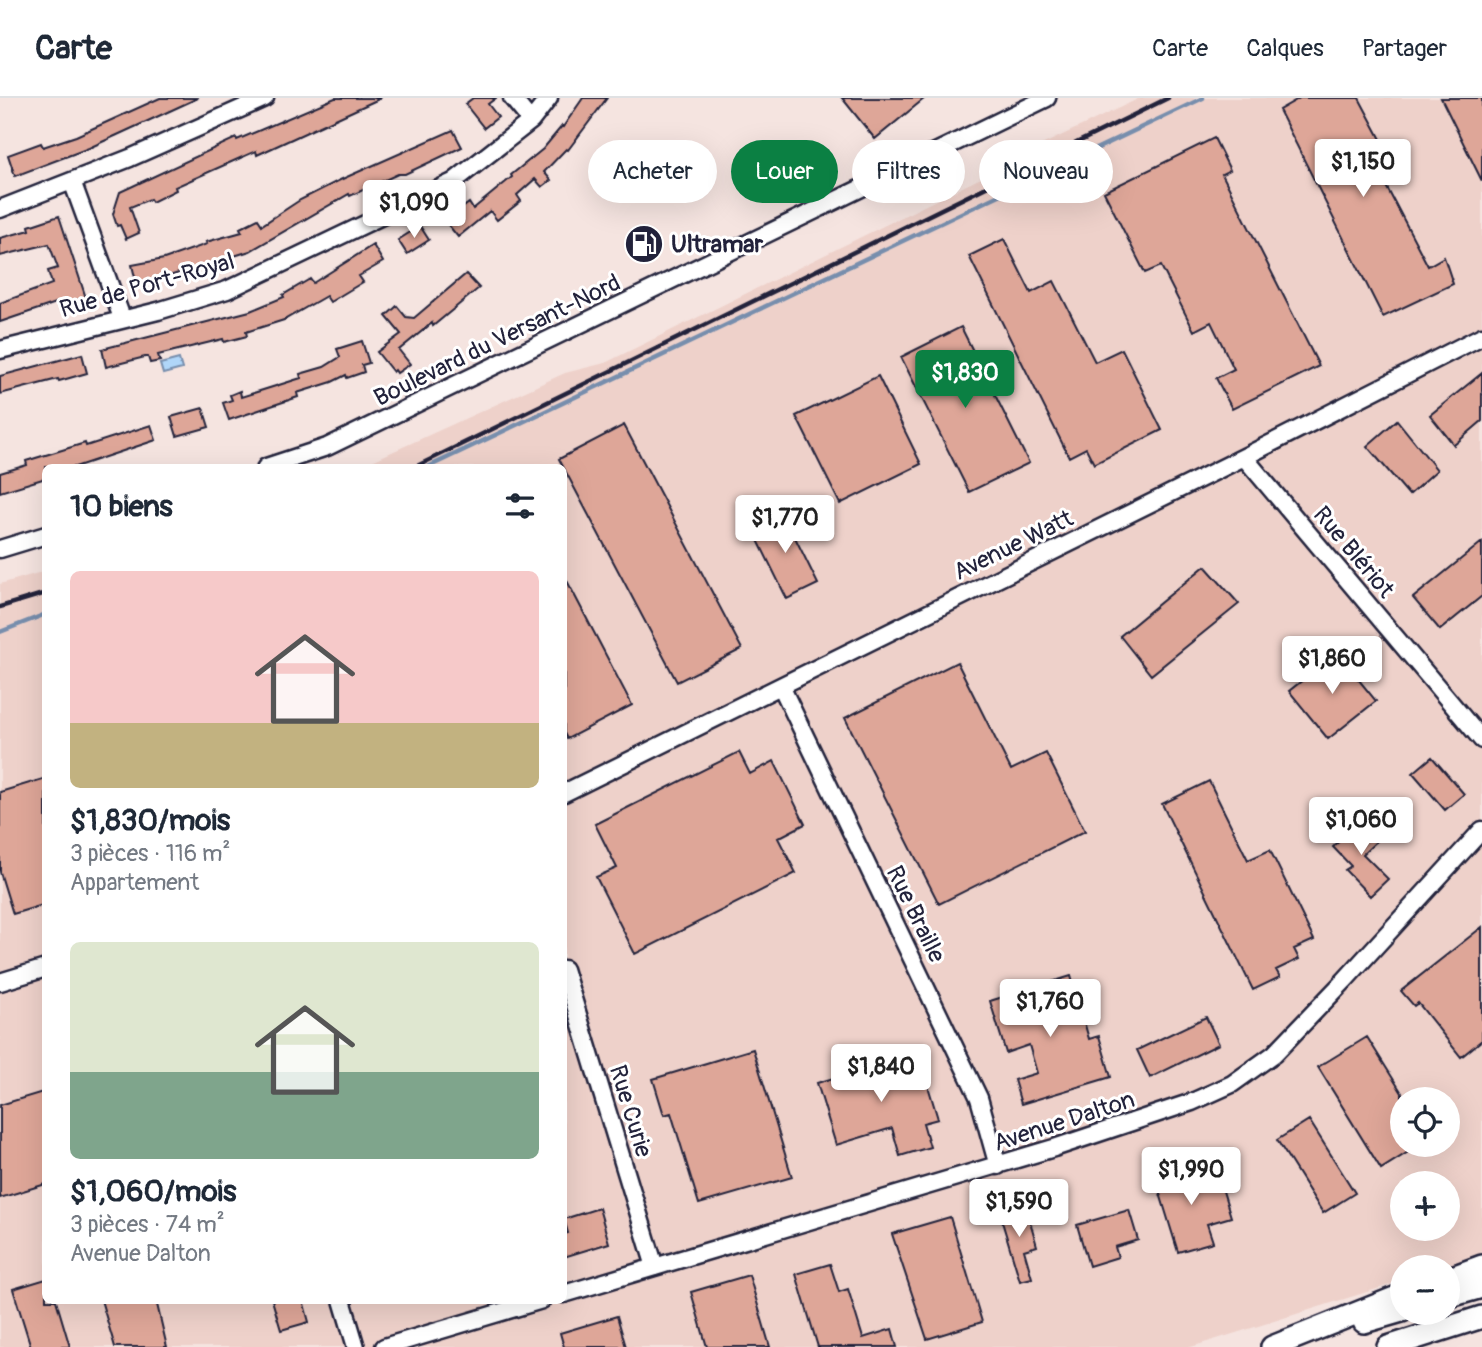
<!DOCTYPE html>
<html lang="fr">
<meta charset="utf-8">
<style>
body{margin:0;font-family:Pangolin,sans-serif;background:#f6f6f7;color:#1f2937;height:100vh;display:flex;flex-direction:column;font-size:26px;white-space:nowrap}
*{box-sizing:border-box;margin:0}
p{font-size:23px;color:#747a83}
.icon{flex:none;width:38px;height:38px;fill:none;stroke:currentColor;stroke-width:2;stroke-linecap:round;stroke-linejoin:round}
.map{position:relative;flex:1;overflow:hidden}
.sheet{position:absolute;left:42px;top:366px;width:525px;height:840px;display:flex;flex-direction:column;background:#fff;border-radius:10px;box-shadow:0 7px 28px #0002}
.sheet>*{flex:none}
.guide{position:absolute;left:588px;top:42px;width:665px;height:63px;display:flex;gap:14px}
.tools{position:absolute;left:1390px;top:989px;display:grid;gap:14px}
.tools a{display:grid;place-items:center;width:70px;height:70px;border-radius:50%;background:#fff;box-shadow:0 7px 28px #0002;font-size:35px}
.price{position:absolute;translate:-50% -60px;padding:0 16px;border-radius:7px;background:#fff;color:#222;font-size:23px;line-height:46px;filter:drop-shadow(0 2px 4px #0008)}
.price::after{content:'';position:absolute;left:50%;top:42px;width:21px;height:16px;margin-left:-10px;background:inherit;clip-path:polygon(0 0,100% 0,50% 100%)}
.price.selected{background:#0b8043;color:#fff}
ul{padding:0;list-style:none}
li{display:grid;align-content:center;gap:14px;height:371px;padding:0 28px}
li span{display:grid;place-items:center;height:217px;border-radius:10px;color:#555}
li>.icon{margin-inline-start:auto}
span .icon{width:126px;height:126px;fill:#fffc;stroke-width:1}
li b{font-size:30px}
h2{display:flex;justify-content:space-between;align-items:center;height:84px;padding:0 28px;font-size:30px}
.chip{padding:0 24px;border-radius:32px;background:#fff;box-shadow:0 7px 28px #0002;font-size:24px;line-height:63px}
.chip.selected{background:#0b8043;color:#fff}
header{display:flex;align-items:center;gap:42px;box-sizing:border-box;height:98px;padding:0 35px;background:#fff;border-bottom:2px solid #e0e1e3}
header strong{font-size:33px}
nav{display:flex;gap:38px;margin-inline-start:auto;font-size:24px}
.map>svg:first-child{display:block}
.built{fill:#eed1ca;fill-rule:evenodd}
.water{fill:#b0d6f9;stroke:#778ead;stroke-width:2}
.lines{fill:none;stroke-linecap:round;stroke-linejoin:round}
.stream{stroke:#778ead;stroke-width:4.5}
.building{fill:#dea698;stroke:#22223b;stroke-width:2}
.minor-casing{stroke:#22223b;stroke-width:21}
.highway-casing{stroke:#22223b;stroke-width:26}
.minor{stroke:#fff;stroke-width:16}
.highway{stroke:#fff;stroke-width:21}
.rail{stroke:#22223b;stroke-width:4.5}
.labels{text-anchor:middle;stroke-width:6;stroke-linejoin:round;paint-order:stroke}
.poi-label{font-size:24px;font-weight:bold;fill:#22223b;stroke:#fff;text-anchor:start}
.street-label{font-size:24px;fill:#22223b;stroke:#fff}
</style>
<header>
<strong>Carte</strong>
<nav><a>Carte</a><a>Calques</a><a>Partager</a></nav>
</header>
<div class="map">
<svg width="1482" height="1249" viewBox="0 0 1482 1249">
<rect width="100%" height="100%" fill="#f5e4e0"/>
<filter id="ink" filterUnits="userSpaceOnUse"><feTurbulence type="fractalNoise" baseFrequency=".0143" numOctaves="2"/><feDisplacementMap in="SourceGraphic" scale="14" xChannelSelector="R" yChannelSelector="G"/><feConvolveMatrix kernelMatrix="1 2 1 2 8 2 1 2 1" color-interpolation-filters="sRGB"/></filter>
<g filter="url(#ink)">
<!-- built -->
<path class="built" d="M1140,0H1482V1156L1443,1169H1402V1183L1191,1249H0V486L45,473L46,1202H564V369H359L565,275L605,265L985,78L991,71ZM1402,1001H1447V1046H1402ZM1402,1085H1447V1130H1402Z"/>
<!-- water -->
<path class="water" d="M179,261L182,271L163,276L160,266Z"/>
<g class="lines">
<!-- stream -->
<path class="stream" d="M428,369L1203,0
M0,534L46,516"/>
</g>
<!-- building -->
<path class="building" d="M160,0H198L89,50L15,78L8,57L41,45L43,49L76,38Z
M335,0H381L257,57L256,53L175,89L176,92L152,104L150,101L130,109L139,135L126,141L120,127L117,128L113,116L120,94L236,40L237,42Z
M473,0H496L488,6L498,19L484,30L465,6Z
M583,0H607L568,52L566,51L544,74L551,82L542,89L535,81L517,97L521,103L497,122L490,113L458,139L445,123L469,105L473,111L512,79L511,77L543,51L562,28L563,29Z
M842,0H925L875,41Z
M1300,0H1359L1400,77L1385,86L1428,168L1444,159L1453,186L1383,219L1279,12Z
M1441,0H1482V83Z
M453,32L462,49L405,76H398L350,98L349,96L250,153L137,188L132,167L164,161L207,146L206,144L242,134L240,130L258,121L262,127L300,102L340,82Z
M1214,40L1230,72L1222,76L1319,268L1232,311L1216,280L1234,271L1211,224L1194,233L1161,168L1145,175L1104,94Z
M59,118L86,200L60,206L59,204L0,224V205L52,186L48,173L58,170L49,146L0,158V140L30,132L29,128Z
M420,128L429,142L407,156L398,142Z
M1004,141L1031,195L1054,183L1095,264L1122,251L1162,332L1094,366L1086,350L1069,359L969,158Z
M373,147L383,164L359,178L363,184L330,204L326,198L284,222L246,234L247,238L224,244L223,241L158,257L160,263L150,265L148,259H145L106,269L102,251L250,213L284,199L283,197L310,181L313,185Z
M466,176L479,190L433,228L432,225L399,252L410,266L397,275L395,272L393,274L377,254L401,236L386,218L397,208L406,219L414,220Z
M961,229L1029,365L969,394L901,259Z
M362,243L369,265L362,267L364,274L347,280L346,277L332,284L297,295L298,299L229,322L223,305L232,302L230,297L240,293L241,299L301,280L300,276L324,269L340,259L337,251Z
M82,256L87,275L59,283L58,281L0,296V278Z
M1482,275V323L1454,347L1430,317Z
M878,278L921,366L840,406L796,318Z
M203,310L209,329L177,338L171,319Z
M1397,322L1437,372L1409,397L1367,348Z
M151,327L156,342L75,369H46V380L0,394V375L27,367L26,363L85,345L86,348Z
M624,327L742,551L677,584L559,361Z
M782,413L818,486L787,501L751,428Z
M1482,444V498L1440,532L1413,500Z
M1205,468L1239,506L1151,577L1120,538Z
M564,477L632,607L567,641L564,635Z
M1337,555L1376,603L1328,641L1289,593Z
M957,564L1011,672L1046,655L1085,733L939,806L845,620Z
M739,654L750,676L774,663L805,726L778,740L796,775L635,856L596,779L617,770L595,726Z
M1432,659L1464,696L1445,712L1413,675Z
M46,680V806L13,816L0,774V694Z
M1209,683L1248,762L1270,752L1314,842L1294,851L1299,861L1276,872L1280,879L1253,892L1162,706Z
M1364,720L1381,739L1363,756L1388,781L1370,798L1345,772L1351,768L1333,749Z
M1482,829V942L1461,959L1418,905L1414,908L1401,893Z
M1071,878L1089,941L1099,938L1111,979L1021,1006L1014,982L1037,975L1029,947L1006,955L990,903Z
M1206,919L1219,946L1150,980L1137,952Z
M1367,939L1402,995V1046H1421L1381,1071L1318,969Z
M753,951L792,1079L699,1106L671,1015L664,1017L653,981Z
M918,955L938,1021L923,1025L930,1049L900,1058L892,1030L836,1047L817,985Z
M46,993V1086L0,1100V1007Z
M1309,1022L1355,1095L1323,1115L1277,1042Z
M1190,1068L1196,1087L1219,1080L1231,1119L1207,1126L1213,1144L1178,1154L1155,1079Z
M1026,1109L1037,1148L1024,1152L1032,1180L1020,1183L1000,1117Z
M599,1110L609,1145L564,1159V1136L568,1135L564,1121Z
M1129,1112L1138,1142L1115,1149L1118,1159L1089,1168L1077,1127Z
M950,1119L982,1224L927,1241L892,1136Z
M830,1166L839,1194L848,1191L863,1240L892,1231L897,1249H818L796,1176Z
M749,1177L770,1249H707L691,1194Z
M46,1181V1202H56L70,1249H31L13,1191Z
M101,1202H156L167,1249H115Z
M272,1202H303L309,1224L281,1232Z
M617,1218L626,1249H564L560,1235Z"/>
<g class="lines">
<!-- minor casing -->
<g class="minor-casing">
<path id="minor" d="M512,0L531,23
M72,83L122,220
M0,111L130,60L265,0
M0,252L158,213L227,192L453,84L531,23L549,0
M1244,359L1482,642
M266,369L327,349L1047,0
M0,451L46,437
M781,588L979,1000L998,1068
M564,695L1244,359L1482,238
M564,871L655,1169
M0,884L46,870
M564,1196L1054,1050L1192,1004L1232,986L1274,956L1344,883L1482,732
M342,1202L356,1249
M384,1249L542,1202"/>
</g>
<!-- highway casing -->
<g class="highway-casing">
<path id="highway" d="M1447,1181L1482,1168
M1447,1199L1482,1189
M1364,1224L1402,1213
M1272,1249L1402,1197
M1388,1249L1482,1219"/>
</g>
<!-- minor -->
<use href="#minor" class="minor"/>
<!-- highway -->
<use href="#highway" class="highway"/>
<!-- rail -->
<path class="rail" d="M415,369L1168,0
M0,509L46,495"/>
</g>
</g>
<!-- icons -->
<defs>
<g id="fuel-disc" transform="scale(2.0125)"><circle r="9.5" fill="#22223b" stroke="#fff"/><path d="M-5.5-6h7V0h2V4h1.3V-2.5L3-4.5l.8-.8L6-3V5H2.5V1h-1V6h-7ZM-4.2-4.7v3.2H.2V-4.7Z" fill="#fff"/></g>
</defs>
<g fill-rule="evenodd">
<use href="#fuel-disc" x="644" y="146"/>
</g>
<g class="labels">
<!-- poi labels -->
<g class="poi-label">
<text x="671" y="154">Ultramar</text>
</g>
<!-- street labels -->
<g class="street-label">
<text transform="translate(147 187) rotate(-16)" y="8">Rue de Port-Royal</text>
<text transform="translate(497 242) rotate(-26)" y="8">Boulevard du Versant-Nord</text>
<text transform="translate(1013 447) rotate(-26)" y="8">Avenue Watt</text>
<text transform="translate(1354 454) rotate(50)" y="8">Rue Blériot</text>
<text transform="translate(916 816) rotate(64)" y="8">Rue Braille</text>
<text transform="translate(631 1013) rotate(73)" y="8">Rue Curie</text>
<text transform="translate(1064 1023) rotate(-18)" y="8">Avenue Dalton</text>
</g>
</g>
</svg>
<div class="tools">
<a><svg class="icon" aria-label="locate" viewBox="0 0 24 24"><circle cx="12" cy="12" r="6"/><path d="M12 2v4M12 18v4M2 12h4M18 12h4"/></svg></a>
<a>+</a>
<a>−</a>
</div>
<b class="price" style="left:1363px;top:101px">$1,150</b>
<b class="price" style="left:414px;top:142px">$1,090</b>
<b class="price selected" style="left:965px;top:312px">$1,830</b>
<b class="price" style="left:785px;top:457px">$1,770</b>
<b class="price" style="left:1332px;top:598px">$1,860</b>
<b class="price" style="left:1361px;top:759px">$1,060</b>
<b class="price" style="left:1050px;top:941px">$1,760</b>
<b class="price" style="left:881px;top:1006px">$1,840</b>
<b class="price" style="left:1191px;top:1109px">$1,990</b>
<b class="price" style="left:1019px;top:1141px">$1,590</b>
<div class="guide">
<a class="chip">Acheter</a>
<a class="chip selected">Louer</a>
<a class="chip">Filtres</a>
<a class="chip">Nouveau</a>
</div>
<section class="sheet">
<h2>10 biens<svg class="icon" aria-label="filters" viewBox="0 0 24 24"><path d="M4 7h16M4 17h16"/><circle cx="9" cy="7" r="2"/><circle cx="15" cy="17" r="2"/></svg></h2>
<ul>
<li><span style="background:linear-gradient(#f6c9c9 70%,#c2b280 0)"><svg class="icon" aria-label="home" viewBox="0 0 24 24"><path d="M3 11l9-7 9 7M6 9v11h12V9"/></svg></span><div><b>$1,830/mois</b><p>3 pièces · 116 m²</p><p>Appartement</p></div></li>
<li><span style="background:linear-gradient(#dfe7d0 60%,#7fa58c 0)"><svg class="icon" aria-label="home" viewBox="0 0 24 24"><path d="M3 11l9-7 9 7M6 9v11h12V9"/></svg></span><div><b>$1,060/mois</b><p>3 pièces · 74 m²</p><p>Avenue Dalton</p></div></li>
</ul>
</section>
</div>
